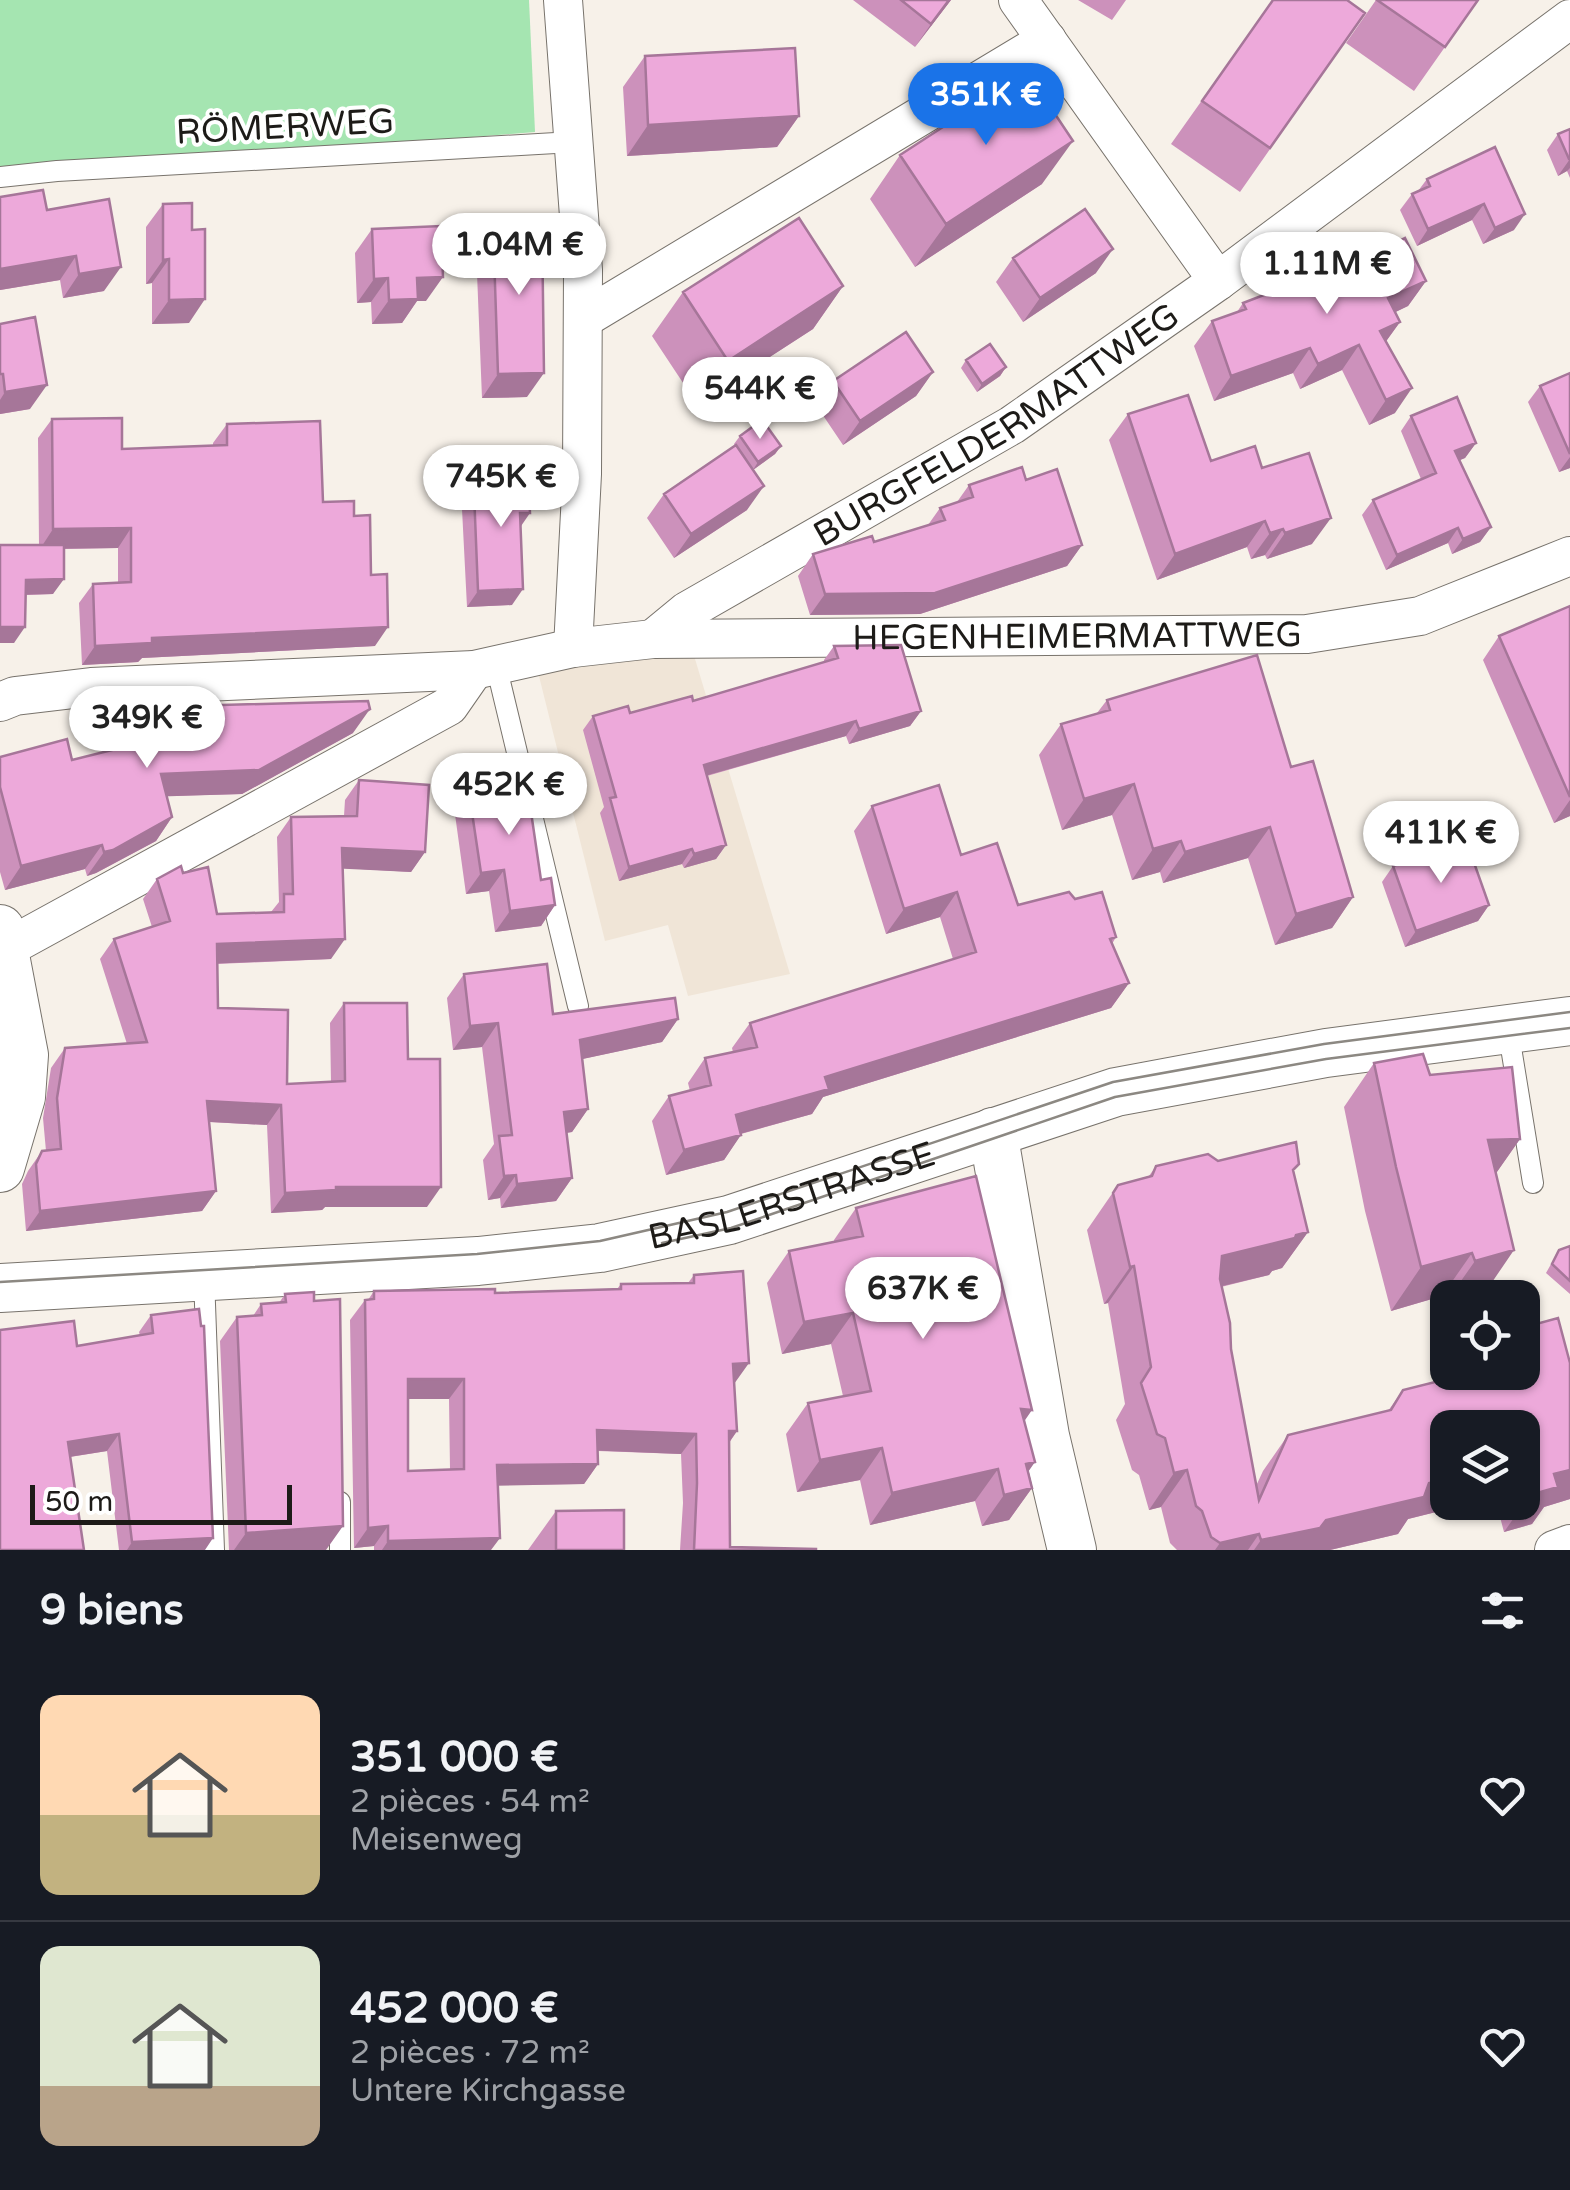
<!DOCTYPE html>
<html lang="fr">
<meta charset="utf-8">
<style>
body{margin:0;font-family:"Varela Round",sans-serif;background:#20242c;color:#f1f3f6;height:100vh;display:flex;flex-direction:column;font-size:38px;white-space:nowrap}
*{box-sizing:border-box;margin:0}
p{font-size:32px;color:#9ea1a6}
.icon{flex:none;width:55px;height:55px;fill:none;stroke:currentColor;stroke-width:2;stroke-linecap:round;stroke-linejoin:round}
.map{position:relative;height:1550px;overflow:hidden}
.sheet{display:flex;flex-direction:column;background:#171b24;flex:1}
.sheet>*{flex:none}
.fabs{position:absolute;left:1430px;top:1280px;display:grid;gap:20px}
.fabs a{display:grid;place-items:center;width:110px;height:110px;border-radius:20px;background:#171b24;box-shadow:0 2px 8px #0004;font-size:50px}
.scale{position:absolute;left:30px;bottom:25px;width:262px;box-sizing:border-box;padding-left:10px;border:5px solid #1d1b18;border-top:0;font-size:28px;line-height:35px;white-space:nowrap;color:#1d1b18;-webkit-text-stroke:8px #fff;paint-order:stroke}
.price{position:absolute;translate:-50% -85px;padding:0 22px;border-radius:35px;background:#fff;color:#222;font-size:32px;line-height:65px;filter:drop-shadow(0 2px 5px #0008)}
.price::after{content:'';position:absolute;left:50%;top:60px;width:30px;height:22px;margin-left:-15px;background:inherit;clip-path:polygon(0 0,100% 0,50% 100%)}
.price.active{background:#1a73e8;color:#fff}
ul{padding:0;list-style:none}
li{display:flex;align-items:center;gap:30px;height:250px;padding:0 40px}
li+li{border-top:2px solid #363941}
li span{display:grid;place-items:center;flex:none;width:280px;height:200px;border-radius:20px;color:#555}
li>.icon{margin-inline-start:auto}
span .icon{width:120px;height:120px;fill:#fffc;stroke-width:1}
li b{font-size:42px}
h2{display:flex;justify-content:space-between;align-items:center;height:120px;padding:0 40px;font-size:42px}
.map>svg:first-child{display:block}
.built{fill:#f0e5d7}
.green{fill:#a5e5b1}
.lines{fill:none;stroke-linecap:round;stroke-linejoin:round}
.service-casing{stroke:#78736c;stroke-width:22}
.minor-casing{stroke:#78736c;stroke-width:40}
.tertiary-casing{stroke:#78736c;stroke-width:50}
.service{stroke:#fff;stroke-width:20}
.minor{stroke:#fff;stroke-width:38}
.tertiary{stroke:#fff;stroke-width:48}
.tram{stroke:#8c8882;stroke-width:2.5}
.wall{fill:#cc91bb;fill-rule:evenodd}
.shaded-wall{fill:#a67699}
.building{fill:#eda9da;stroke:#a67699;stroke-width:2.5;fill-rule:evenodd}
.labels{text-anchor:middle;stroke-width:8;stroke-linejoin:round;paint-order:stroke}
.street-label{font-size:35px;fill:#1d1b18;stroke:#fff}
</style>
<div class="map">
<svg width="1570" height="1550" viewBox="0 0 1570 1550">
<rect width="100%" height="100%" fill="#f7f1e9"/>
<!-- built -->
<path class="built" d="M689,639L790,974L688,996L668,925L605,941L534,656Z"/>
<!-- green -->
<path class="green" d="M0,0H529L535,132L0,175Z"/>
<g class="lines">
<!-- service casing -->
<g class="service-casing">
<path id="service" d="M0,177L57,171L573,142
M496,665L578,1006
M1508,1029L1533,1183
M204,1277L214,1550
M340,1502V1550"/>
</g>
<!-- minor casing -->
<g class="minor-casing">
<g id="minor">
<path d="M563,0L583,270L582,474L573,648"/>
<path d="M1018,0L1218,281"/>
<path d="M583,319L1047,40"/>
<path id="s1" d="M653,639L687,611L1012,425L1218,281L1570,19"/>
<path id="s2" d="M0,702L15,696L91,687L474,670L573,648L653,639L1307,634L1420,616L1570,556"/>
<path d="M5,949L449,706L474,670"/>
<path d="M1554,1550L1570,1544"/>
</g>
</g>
<!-- tertiary casing -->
<g class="tertiary-casing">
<g id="tertiary">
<path d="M0,929L24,1055L21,1097L0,1168"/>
<path d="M993,1132L1045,1436L1072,1550"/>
<path id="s3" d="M0,1288L478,1261L600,1248L729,1220L1116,1092L1326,1053L1570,1021"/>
</g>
</g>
<!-- service -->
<use href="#service" class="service"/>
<!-- minor -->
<use href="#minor" class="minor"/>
<!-- tertiary -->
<use href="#tertiary" class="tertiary"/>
<!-- tram -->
<path class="tram" d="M662,1243L731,1228L1115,1097L1326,1059L1570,1028
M0,1282L477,1254L600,1241L727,1212L1113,1082L1324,1044L1570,1012"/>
</g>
<!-- wall -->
<path class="wall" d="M853,0H951L915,47Z
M1078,0H1126L1112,20Z
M1273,0L1365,13L1240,192L1171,144Z
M1376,0H1478L1414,91L1346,43Z
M645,56L799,116L777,147L627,156L623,87Z
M1570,129V178L1567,171L1558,176L1547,150L1558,134Z
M1495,147L1514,230L1483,244L1472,220L1417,246L1400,210L1412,194L1418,191L1427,179Z
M900,155L1042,184L915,267L870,199Z
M0,197L47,210L104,291L63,298L60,280L0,290Z
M163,204L189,323L152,324V283L146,284V227Z
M493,224L527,397L482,398L476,248Z
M372,229L426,301H417L402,323L372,324L371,302L357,303L355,253Z
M1013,258L1096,273L1023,322L996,282Z
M1350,266L1426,281L1408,306L1395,312L1400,322L1386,341L1395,413L1369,425L1342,370L1300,389L1293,373L1214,401L1194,346L1212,321L1237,312L1243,303L1278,290L1281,285Z
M843,286L813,329L697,404L652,336L683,292Z
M0,324L30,409L0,414Z
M966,360L1006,367L1000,376L977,392L961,368Z
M933,372L916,396L843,445L816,405L833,381Z
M1570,373V468L1559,472L1528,402L1540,386Z
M1128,414L1211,461L1262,468L1312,544L1267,559L1265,555L1251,559L1247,547L1157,580L1109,440Z
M1411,416L1476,443L1465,458L1460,460L1491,527L1480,542L1452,554L1448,543L1386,570L1362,515L1373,500L1421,479L1401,431Z
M52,419L122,449L213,446V443L227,424L323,502L354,516L371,575L375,646L142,658L138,662L82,665L79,603L93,584L118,583V548L64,549L53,594L26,595L14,643H0V545H39L38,438Z
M740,436L781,446L775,454L753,470L747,510L674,558L647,518L664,494L735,446L734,444Z
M483,473L512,605L467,607L462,509L472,494V489Z
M1026,480L1082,545L1067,566L920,614L810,615L798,576L813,554L874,542L928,525L940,508L957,502L969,485Z
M1570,606V816L1554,823L1483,660L1499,636Z
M834,646L921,711L910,726L849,744L846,736L707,776L726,845L716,859L684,868L682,864L619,881L600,813L604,807L583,730L593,716L630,713L693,701L824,662V660Z
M1107,700L1291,767L1353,897L1332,928L1275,945L1248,858L1163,883L1160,872L1132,880L1112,815L1062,830L1039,755L1061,724L1097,713Z
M140,713L353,733L242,794L167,796L172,817L156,841L96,873L87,876L85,869L5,890L0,872V757L72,760L125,747L124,737Z
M467,779L541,880L555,905L541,926L495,932L489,891L466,894L453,800Z
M359,780L425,852L411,872L343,868L331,959L217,964L218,1008L287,1084L331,1082L330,1023L344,1003L408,1059L427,1207H325L322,1210L271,1213L267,1125L209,1122L216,1191L202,1211L26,1231L22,1184L28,1171L42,1151H46L43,1118L51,1068L65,1048L127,1044L100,959L114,939L152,927L143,899L157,879L183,873L217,914L271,912L279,902L277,837L291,817L344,816L345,800Z
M872,806L961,855L1018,905L1116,937L1112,944L1129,983L1111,1008L823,1097L812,1114L741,1134L724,1160L666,1175L652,1121L669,1096L690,1091L688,1083L705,1058L733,1052L732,1048L750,1023L953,959L940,917L886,934L854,831Z
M1393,866L1489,905L1478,921L1405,947L1382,882Z
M464,974L553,1014L678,1019L662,1042L582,1059L588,1109L572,1132L567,1133L572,1178L556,1201L501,1208L500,1198L488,1200L483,1160L494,1144L482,1047L453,1050L447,998Z
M1374,1063L1430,1075L1520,1139L1496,1173L1484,1294L1470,1298H1448V1304H1444L1442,1296L1391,1311L1365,1211L1344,1107Z
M1218,1161L1293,1171L1308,1232L1282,1268L1272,1271L1269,1275L1221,1287L1231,1349L1256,1486L1263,1471L1288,1435L1388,1411L1403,1390L1469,1374L1468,1372H1522L1529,1326L1570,1363V1499L1544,1507L1532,1524L1504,1532L1496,1502H1522V1428H1448L1452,1508L1408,1519L1398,1534L1330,1550H1177L1170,1543L1161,1507L1149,1510L1139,1475L1132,1470L1116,1420L1125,1404L1108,1303L1104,1304L1087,1230L1118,1185L1149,1176L1156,1166Z
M856,1208L1024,1421L1028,1473L1032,1488L1009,1520L982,1526L975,1501L870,1525L860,1480L797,1492L786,1434L808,1403L843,1396L831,1344L782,1354L767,1283L789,1251L834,1242V1240Z
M1570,1246V1294L1546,1273L1559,1250Z
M694,1275L734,1384L737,1431L729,1443L730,1547L816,1550H680L683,1503L681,1454L598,1451V1464L584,1484L498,1485L491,1550H374V1546L354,1548L350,1320L365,1300H368L374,1291L495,1293L617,1289L621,1284L688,1283ZM408,1399H449L450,1469L408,1471Z
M285,1294L326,1550H229L220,1341L237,1317L253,1316L261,1304L279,1303Z
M151,1315L205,1550H119L107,1451L70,1457L0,1550L77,1346L140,1336L139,1332Z
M556,1511L624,1550H528Z"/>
<!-- shaded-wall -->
<path class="shaded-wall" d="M949,0H951L915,47L931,24Z
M799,116L777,147L627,156L648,125Z
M1073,141L1042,184L915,267L946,224Z
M1570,159V168L1567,171L1558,176Z
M1484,204L1472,220L1417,246L1428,229Z
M1525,214L1514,230L1483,244L1495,228Z
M1113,249L1096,273L1023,322L1040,298Z
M76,256L60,280L0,290V269Z
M169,259L152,283L146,284L163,260Z
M121,267L104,291L63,298L79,274Z
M443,277L426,301H417L402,323L372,324L389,300L417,278Z
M388,278L371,302L357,303L374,279Z
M1426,281L1408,306L1371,324L1388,298Z
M843,286L813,329L697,404L728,361Z
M205,299L189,323L152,324L169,300Z
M1400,322L1382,347L1363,356L1380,331Z
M1359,345L1342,370L1300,389L1318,364Z
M1310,348L1293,373L1214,401L1231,376Z
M1006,367L1000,376L977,392L982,384Z
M933,372L916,396L843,445L860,421Z
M544,373L527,397L482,398L498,374Z
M47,385L30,409L0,414V400L5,392Z
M1412,388L1395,413L1369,425L1386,400Z
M1476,443L1465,458L1445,466L1455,451Z
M781,446L775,454L753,470L758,462Z
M1570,457V468L1559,472Z
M764,486L747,510L674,558L691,534Z
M520,513H530L519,529Z
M1331,518L1312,544L1267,559L1285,533Z
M1265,521L1247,547L1157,580L1175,554Z
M1491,527L1480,542L1452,554L1463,539Z
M131,528L118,548L40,549L53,529Z
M1458,528L1448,543L1386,570L1397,555Z
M1283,529L1265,555L1251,559L1270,533Z
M1082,545L1067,566L920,614L810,615L825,594Z
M64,579L53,594L15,595L26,580Z
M523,589L512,605L467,607L478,591Z
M0,627H25L14,643H0Z
M388,627L375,646L142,658L138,662L82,665L95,646L152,638Z
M370,709L353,733L242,794L145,797L161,774Z
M921,711L910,726L849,744L859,729Z
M856,721L846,736L694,779L704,765Z
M1134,784L1112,815L1062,830L1084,799Z
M1570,800V816L1554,823Z
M172,817L156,841L96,873L87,876L104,852Z
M1270,827L1248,858L1163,883L1185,852Z
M1181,841L1160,872L1132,880L1153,849Z
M102,845L85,869L5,890L21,866Z
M726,845L716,859L684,868L694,854Z
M342,848L425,852L411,872L329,868Z
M692,849L682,864L619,881L629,867Z
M504,870L489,891L466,894L481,873Z
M957,892L940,917L886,934L904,909Z
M1353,897L1332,928L1275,945L1296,914Z
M555,905L541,926L495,932L510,911Z
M1489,905L1478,921L1405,947L1416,931Z
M345,939L331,959L203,964L217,944Z
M1129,983L1111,1008L823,1097L812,1114L718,1140L736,1115L825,1077Z
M678,1019L662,1042L564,1063L580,1040Z
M498,1023L482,1047L453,1050L470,1026Z
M207,1101L281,1105L267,1125L193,1121Z
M588,1109L572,1132L548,1135L564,1112Z
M741,1135L724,1160L666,1175L684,1150Z
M1520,1139L1490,1182L1488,1140Z
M516,1175L500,1198L488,1200L504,1176Z
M572,1178L556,1201L501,1208L517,1184Z
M336,1187H441L427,1207H325L322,1210L271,1213L285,1193Z
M216,1191L202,1211L26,1231L40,1211Z
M1308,1232L1282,1268L1272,1271L1269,1275L1197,1292L1222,1256Z
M1514,1250L1484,1294L1470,1298H1449L1475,1261Z
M1472,1253L1442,1296L1391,1311L1421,1267Z
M1134,1266L1108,1303L1104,1304L1130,1267Z
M853,1313L831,1344L782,1354L804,1322Z
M749,1363L734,1384L733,1364Z
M408,1379H464L449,1399H394Z
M1021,1409L1032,1410L1010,1442Z
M597,1430L696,1434L681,1454L583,1450Z
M729,1431H737L723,1451Z
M119,1434L107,1451L56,1459L68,1442Z
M882,1448L860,1480L797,1492L820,1460Z
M1035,1462L1014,1492L1032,1488L1009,1520L982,1526L1026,1464Z
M598,1464L584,1484L483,1486L497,1465Z
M998,1469L975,1501L870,1525L892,1493Z
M1187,1470L1161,1507L1149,1510L1174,1473Z
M1570,1470V1499L1544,1507L1532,1524L1504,1532L1530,1495L1554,1474Z
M1448,1479V1502H1456L1452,1508L1408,1519L1398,1534L1330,1550H1254L1261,1540L1326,1520L1429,1483Z
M343,1526L326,1550H234L246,1533Z
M388,1526L374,1546L354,1548L368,1528Z
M1259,1534L1248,1550H1215L1220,1543Z
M213,1538L205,1550H127L132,1542Z
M500,1538L491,1550H382L388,1541Z"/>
<!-- building -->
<path class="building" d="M901,0H949L931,24Z
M1273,0H1347L1365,13L1270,148L1202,101Z
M1377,0H1478L1445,47Z
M795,48L799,116L648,125L645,56Z
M1027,72L1073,141L946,224L900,155Z
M1570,129V159H1569L1558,134Z
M1495,147L1525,214L1495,228L1484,204L1428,229L1412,194L1430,186L1427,179Z
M43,190L47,210L109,199L121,267L79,274L76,256L0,269V197Z
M192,203V230L205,229V299L169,300V259L163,260V204Z
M1085,209L1113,249L1040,298L1013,258Z
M799,218L843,286L728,361L683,292Z
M542,223L544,373L498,374L493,224Z
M441,226L443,277L417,278L418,299L389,300L388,278L374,279L372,229Z
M1405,238L1426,281L1388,298L1400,322L1380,331L1412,388L1386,400L1359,345L1318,364L1310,348L1231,376L1212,321L1246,309L1243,303L1282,288L1281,285L1330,263L1333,270L1349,263L1350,266Z
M35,317L47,385L5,392L3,374H0V324Z
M906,332L933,372L860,421L833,381Z
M990,344L1006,367L982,384L966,360Z
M1570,373V454L1540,386Z
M1188,395L1211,461L1255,446L1262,468L1309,453L1331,518L1285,533L1283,529L1270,533L1265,521L1175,554L1128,414Z
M1457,397L1476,443L1455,451L1491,527L1463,539L1458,528L1397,555L1373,500L1436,473L1411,416Z
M122,418V449L227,445V424L320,421L323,502L354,501V516L370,515L371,575L387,574L388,627L152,638V643L95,646L93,584L131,582V528L53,529L52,419Z
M755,425H766L781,446L758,462L740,436Z
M736,445L764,486L691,534L664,494Z
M1022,467L1026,480L1057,469L1082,545L935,593L825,594L813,554L872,536L874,542L945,520L940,508L973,497L969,485Z
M528,470L530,513H520L523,589L478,591L474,492H485L483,473Z
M0,545H64V579L26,580L25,627H0Z
M1570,606V797L1499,636Z
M901,645L921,711L859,729L856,721L704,765L726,845L694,854L692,849L629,867L610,798L616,797L593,716L628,706L630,713L692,696L693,701L838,658L834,646Z
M1257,655L1291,767L1313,761L1353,897L1296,914L1270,827L1185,852L1181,841L1153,849L1134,784L1084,799L1061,724L1110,710L1107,700Z
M368,701L370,709L259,770L161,774L172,817L113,850L104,852L102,845L21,866L0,787V757L67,739L72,760L144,742L140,713L187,706Z
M525,771L541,880L551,878L555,905L510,911L504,870L481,873L467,779Z
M359,780L429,785L425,852L342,848L345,939L217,944L218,1008L288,1010L287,1084L345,1081L344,1003H407L408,1059H440L441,1187H336V1190L285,1193L281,1105L207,1101L216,1191L40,1211L36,1164L42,1151L61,1149L57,1098L65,1048L147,1042L114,939L170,921L157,879L181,866L183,873L208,867L217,914L284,912V894H293L291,817L357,816Z
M939,785L961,855L997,843L1018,905L1069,892L1075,899L1102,892L1116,937L1110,939L1129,983L825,1077L829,1089L736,1115L741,1135L684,1150L669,1096L711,1085L705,1058L757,1047L750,1023L976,952L957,892L904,909L872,806Z
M1466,840L1489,905L1416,931L1393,866Z
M547,964L553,1014L675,998L678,1019L580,1040L588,1109L564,1112L572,1178L517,1184L516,1175L504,1176L499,1136L512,1135L498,1023L470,1026L464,974Z
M1423,1054L1430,1075L1512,1067L1520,1139L1488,1140L1514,1250L1475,1261L1472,1253L1421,1267L1396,1167L1374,1063Z
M1296,1142L1299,1164L1293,1170L1308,1232L1296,1235L1295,1238L1222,1256L1220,1279L1230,1323L1231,1349L1259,1500L1288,1435L1391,1410L1403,1390L1475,1372H1522V1313L1526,1312L1529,1326L1558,1318L1570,1363V1470L1554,1474L1558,1487L1530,1495L1522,1467V1428H1511L1510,1422L1506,1428H1448V1479L1429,1483L1424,1497L1326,1520L1320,1528L1261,1540L1259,1534L1220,1543L1211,1537L1202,1511L1196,1506L1187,1470L1174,1473L1165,1438L1157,1434L1141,1383L1151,1367L1134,1266L1130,1267L1113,1193L1118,1185L1152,1176L1156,1166L1208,1154L1218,1161Z
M976,1176L1032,1410L1021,1409L1035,1462L1026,1464L1032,1488L1004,1495L998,1469L892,1493L882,1448L820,1460L808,1403L871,1391L853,1313L804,1322L789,1251L863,1236L856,1208Z
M1570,1246V1281L1552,1264L1559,1250Z
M743,1271L749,1363L733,1364L737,1431H729L730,1547L816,1549V1550H694L697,1483L696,1434L597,1430L598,1464L497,1465L500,1538L388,1541V1526L368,1528L365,1300L374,1299V1291L495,1289V1293L621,1289V1284L694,1283V1275ZM408,1379H464V1469L408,1471Z
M314,1292V1301L340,1299L343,1526L246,1533L237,1317L262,1315L261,1304L286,1302L285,1294Z
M199,1309L201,1326H204L213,1538L132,1542L119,1434L68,1442L84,1550H0V1330L74,1321L77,1346L153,1333L151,1315Z
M624,1510V1550H556V1511Z"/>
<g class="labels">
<!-- street labels -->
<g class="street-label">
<text transform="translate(285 126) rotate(-3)" y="12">RÖMERWEG</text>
<text dy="12" stroke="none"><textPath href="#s1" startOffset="405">BURGFELDERMATTWEG</textPath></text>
<text dy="12" stroke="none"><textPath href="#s2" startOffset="1082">HEGENHEIMERMATTWEG</textPath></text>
<text dy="12" stroke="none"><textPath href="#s3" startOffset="800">BASLERSTRASSE</textPath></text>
</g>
</g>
</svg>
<div class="fabs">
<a><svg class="icon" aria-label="locate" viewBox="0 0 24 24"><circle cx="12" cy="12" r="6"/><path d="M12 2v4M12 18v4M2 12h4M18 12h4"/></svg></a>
<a><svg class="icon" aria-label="layers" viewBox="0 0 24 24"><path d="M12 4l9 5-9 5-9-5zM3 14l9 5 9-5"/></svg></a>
</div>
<div class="scale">50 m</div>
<b class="price active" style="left:986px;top:148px">351K €</b>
<b class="price" style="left:519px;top:298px">1.04M €</b>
<b class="price" style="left:1327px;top:317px">1.11M €</b>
<b class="price" style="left:760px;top:442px">544K €</b>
<b class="price" style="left:501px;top:530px">745K €</b>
<b class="price" style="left:147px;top:771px">349K €</b>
<b class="price" style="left:509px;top:838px">452K €</b>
<b class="price" style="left:1441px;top:886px">411K €</b>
<b class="price" style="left:923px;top:1342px">637K €</b>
</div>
<section class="sheet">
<h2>9 biens<svg class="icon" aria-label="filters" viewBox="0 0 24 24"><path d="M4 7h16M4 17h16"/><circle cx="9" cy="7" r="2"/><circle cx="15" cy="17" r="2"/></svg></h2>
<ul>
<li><span style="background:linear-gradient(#ffd9b3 60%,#c2b280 0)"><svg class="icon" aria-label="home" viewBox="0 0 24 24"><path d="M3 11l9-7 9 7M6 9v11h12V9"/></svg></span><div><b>351 000 €</b><p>2 pièces · 54 m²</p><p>Meisenweg</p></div><svg class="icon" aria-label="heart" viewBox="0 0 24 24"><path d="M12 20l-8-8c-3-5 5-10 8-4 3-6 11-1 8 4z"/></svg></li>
<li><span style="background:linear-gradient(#dfe7d0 70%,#b9a48a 0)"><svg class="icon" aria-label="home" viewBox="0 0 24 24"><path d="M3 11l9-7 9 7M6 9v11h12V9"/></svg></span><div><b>452 000 €</b><p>2 pièces · 72 m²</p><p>Untere Kirchgasse</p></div><svg class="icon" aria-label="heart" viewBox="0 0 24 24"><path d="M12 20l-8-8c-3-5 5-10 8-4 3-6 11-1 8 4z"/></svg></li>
</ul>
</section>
